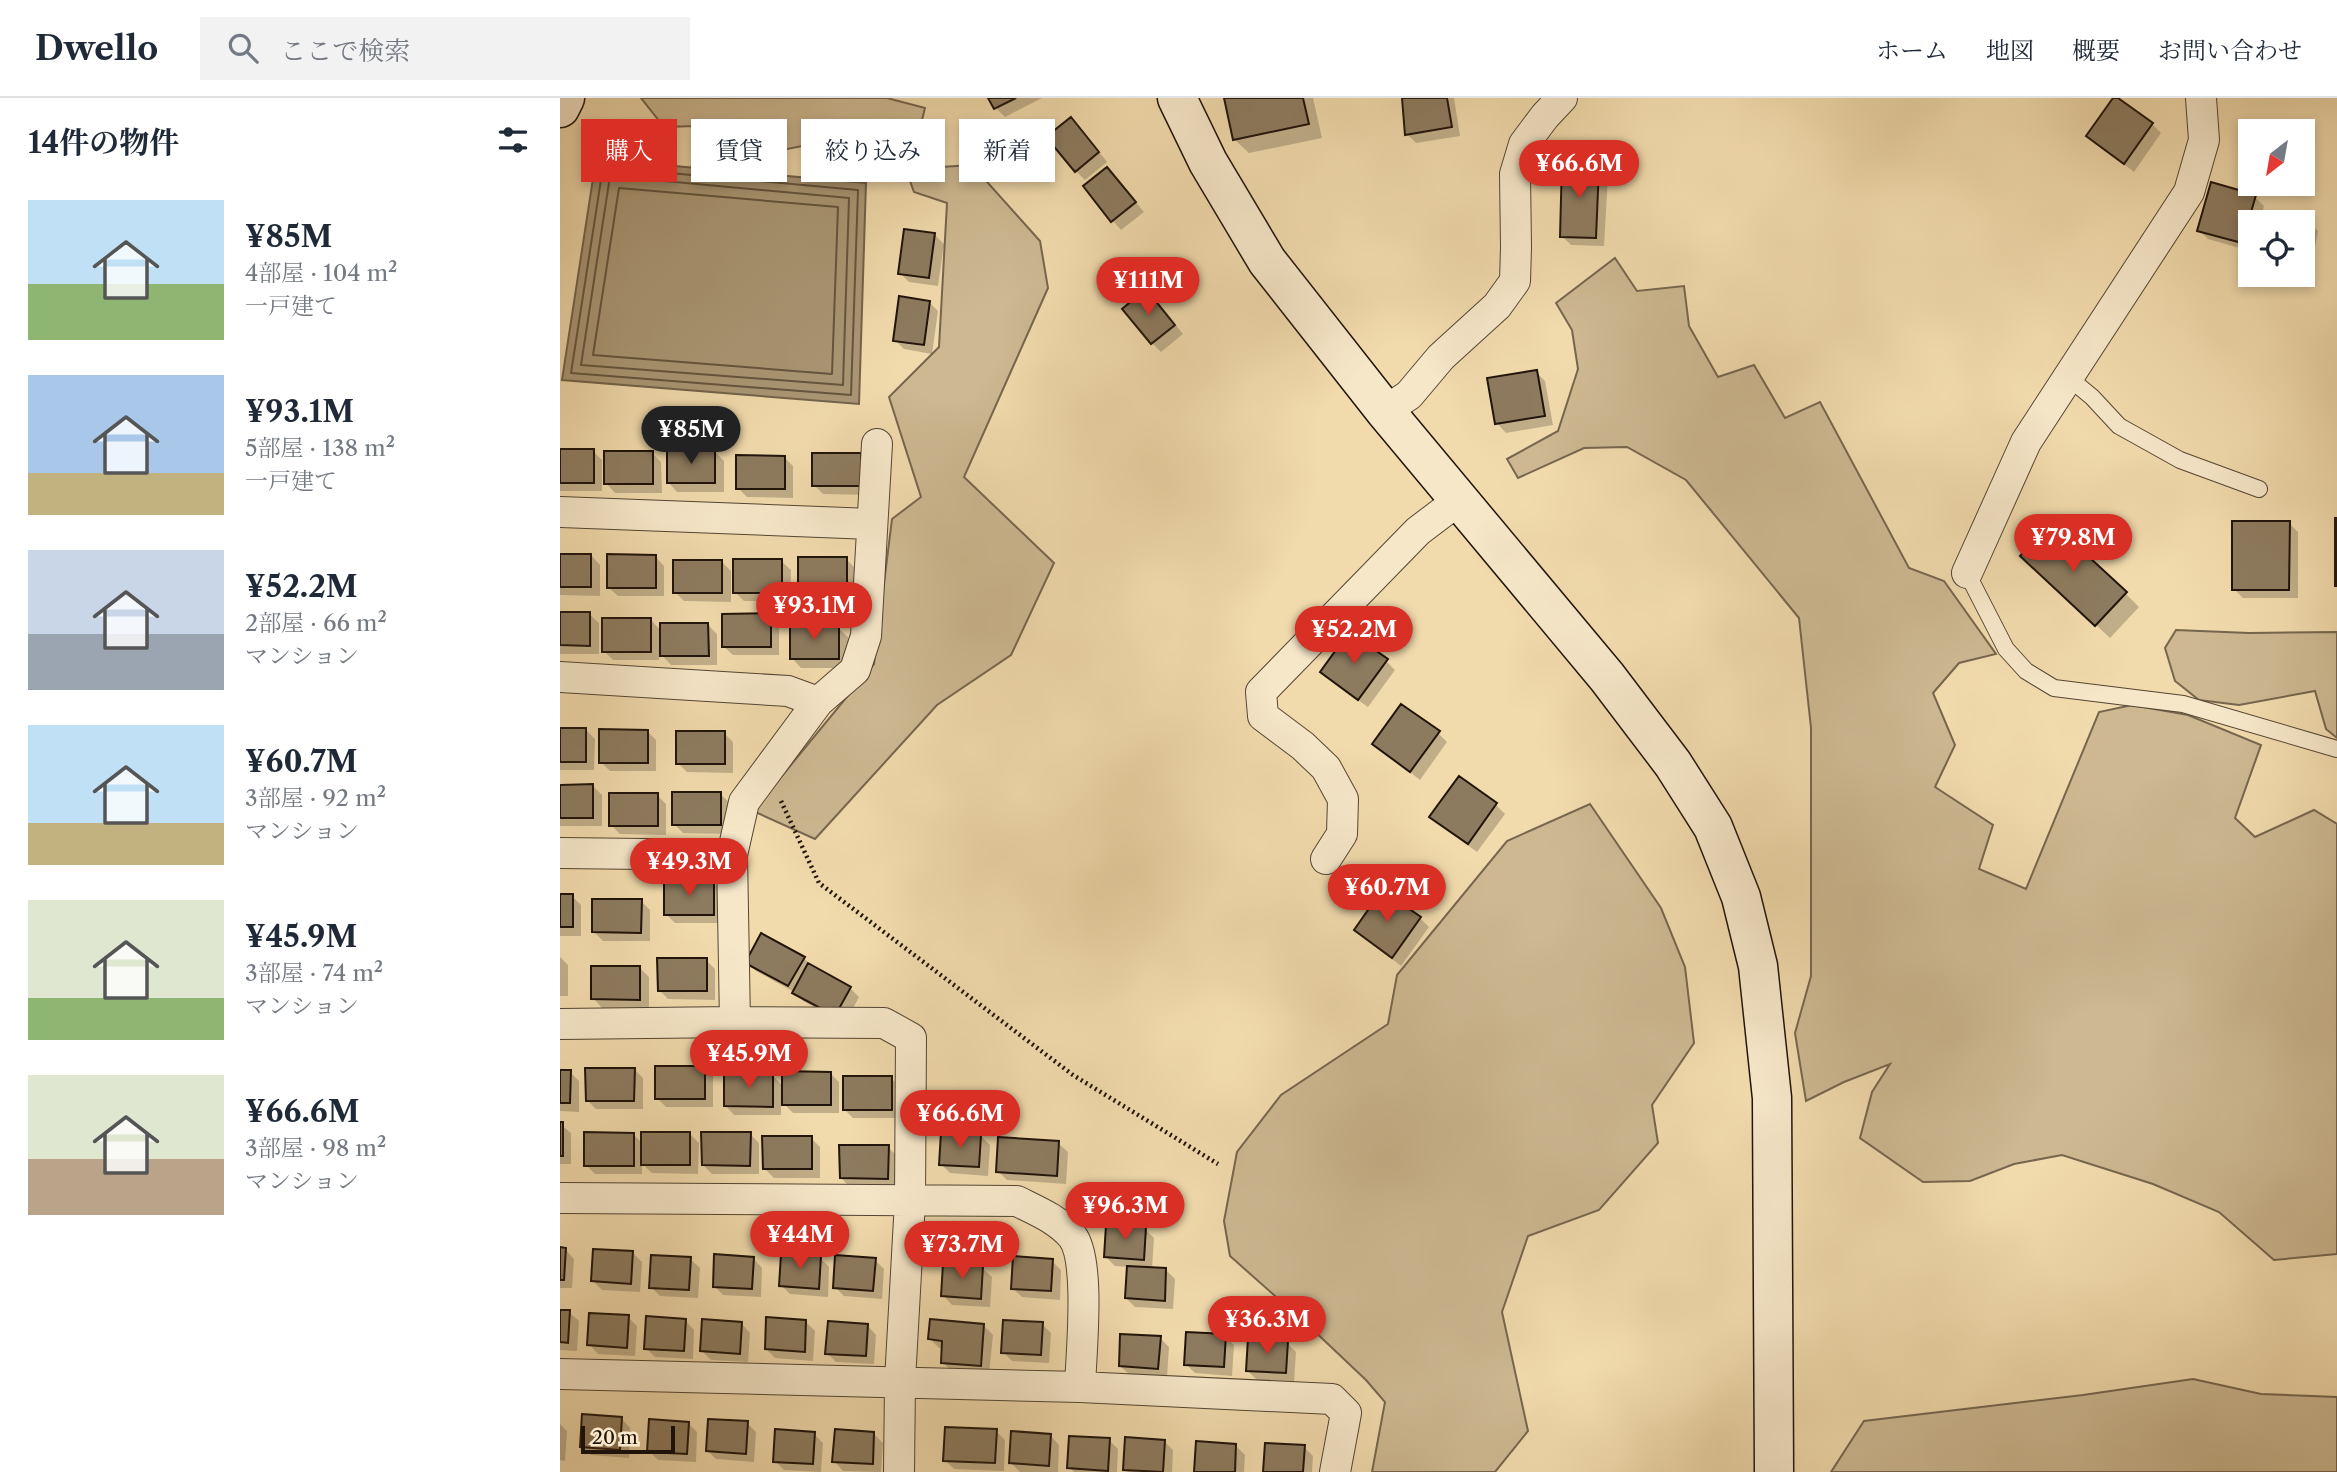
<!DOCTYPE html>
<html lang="ja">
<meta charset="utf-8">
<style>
body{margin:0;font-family:"Libre Caslon Text","Noto Serif JP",serif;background:#f2f2f3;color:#1f2937;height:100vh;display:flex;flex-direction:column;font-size:26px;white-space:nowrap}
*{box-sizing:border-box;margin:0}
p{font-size:23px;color:#747a83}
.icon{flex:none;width:38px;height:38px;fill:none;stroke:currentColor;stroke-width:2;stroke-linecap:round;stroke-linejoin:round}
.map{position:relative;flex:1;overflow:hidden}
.details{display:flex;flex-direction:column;background:#fff;width:560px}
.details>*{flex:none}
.top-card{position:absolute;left:21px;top:21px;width:665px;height:63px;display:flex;gap:14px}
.needle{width:46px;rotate:211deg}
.tools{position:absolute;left:1678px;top:21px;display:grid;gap:14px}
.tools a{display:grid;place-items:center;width:77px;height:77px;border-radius:0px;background:#fff;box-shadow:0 4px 10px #0003;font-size:35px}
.scale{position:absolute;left:21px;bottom:18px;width:94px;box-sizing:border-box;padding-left:7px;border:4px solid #20140b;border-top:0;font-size:19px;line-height:24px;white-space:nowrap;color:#20140b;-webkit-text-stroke:5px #f6e7c9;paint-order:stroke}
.price{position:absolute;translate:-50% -60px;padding:0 16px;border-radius:24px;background:#d93025;color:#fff;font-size:23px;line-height:46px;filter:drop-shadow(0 2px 4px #0008)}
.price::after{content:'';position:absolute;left:50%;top:42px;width:21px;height:16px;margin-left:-10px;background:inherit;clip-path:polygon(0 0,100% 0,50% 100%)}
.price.selected{background:#222;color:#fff}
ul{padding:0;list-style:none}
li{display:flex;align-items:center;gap:21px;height:175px;padding:0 28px}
li span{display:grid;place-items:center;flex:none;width:196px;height:140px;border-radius:0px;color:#555}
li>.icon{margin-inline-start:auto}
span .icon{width:84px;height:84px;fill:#fffc;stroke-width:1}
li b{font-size:30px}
h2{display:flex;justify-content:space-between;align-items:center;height:84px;padding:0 28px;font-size:30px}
.chip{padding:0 24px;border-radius:0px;background:#fff;box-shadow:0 4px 10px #0003;font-size:24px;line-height:63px}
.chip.selected{background:#d93025;color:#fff}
header{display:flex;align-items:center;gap:42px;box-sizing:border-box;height:98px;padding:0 35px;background:#fff;border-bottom:2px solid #e0e1e3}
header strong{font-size:33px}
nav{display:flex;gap:38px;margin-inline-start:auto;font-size:24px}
.search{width:490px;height:63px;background:#f2f2f3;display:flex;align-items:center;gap:18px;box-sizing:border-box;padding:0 24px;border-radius:0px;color:#747a83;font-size:26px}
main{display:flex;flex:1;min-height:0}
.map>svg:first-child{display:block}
.green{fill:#cdb891;stroke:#76664e;stroke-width:2}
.water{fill:#aa9775;stroke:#73634b;stroke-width:2}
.shadow{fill:#0003}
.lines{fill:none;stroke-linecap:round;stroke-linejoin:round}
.shore{stroke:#655640;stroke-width:2}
.building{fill:#8d7b5f;stroke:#20140b;stroke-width:2}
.lane-casing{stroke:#544633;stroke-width:18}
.street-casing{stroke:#544633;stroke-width:32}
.secondary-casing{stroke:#20140b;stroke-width:41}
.path{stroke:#20140b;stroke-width:4.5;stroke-dasharray:2 3.5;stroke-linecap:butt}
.lane{stroke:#f6e7c9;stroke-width:16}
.street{stroke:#f6e7c9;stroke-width:30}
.secondary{stroke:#f6e7c9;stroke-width:38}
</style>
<header>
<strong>Dwello</strong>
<div class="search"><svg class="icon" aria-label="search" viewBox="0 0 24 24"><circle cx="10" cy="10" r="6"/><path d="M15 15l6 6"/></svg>ここで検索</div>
<nav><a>ホーム</a><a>地図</a><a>概要</a><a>お問い合わせ</a></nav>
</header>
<main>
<section class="details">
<h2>14件の物件<svg class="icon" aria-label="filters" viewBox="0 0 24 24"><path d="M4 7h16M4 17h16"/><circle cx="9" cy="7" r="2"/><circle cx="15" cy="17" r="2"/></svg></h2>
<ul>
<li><span style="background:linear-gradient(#bfe0f5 60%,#8fb573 0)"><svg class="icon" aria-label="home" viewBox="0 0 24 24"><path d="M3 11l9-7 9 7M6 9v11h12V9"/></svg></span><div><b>¥85M</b><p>4部屋 · 104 m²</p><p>一戸建て</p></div></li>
<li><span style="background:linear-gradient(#a9c7e8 70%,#c2b280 0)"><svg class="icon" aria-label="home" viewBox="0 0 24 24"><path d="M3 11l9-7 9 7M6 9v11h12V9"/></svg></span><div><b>¥93.1M</b><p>5部屋 · 138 m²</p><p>一戸建て</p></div></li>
<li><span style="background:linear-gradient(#c9d6e8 60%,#9aa5b1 0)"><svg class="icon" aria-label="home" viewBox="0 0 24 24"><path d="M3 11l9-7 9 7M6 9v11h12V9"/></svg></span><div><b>¥52.2M</b><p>2部屋 · 66 m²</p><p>マンション</p></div></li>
<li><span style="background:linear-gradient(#bfe0f5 70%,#c2b280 0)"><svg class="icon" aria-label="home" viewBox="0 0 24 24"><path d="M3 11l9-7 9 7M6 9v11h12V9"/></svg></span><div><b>¥60.7M</b><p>3部屋 · 92 m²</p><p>マンション</p></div></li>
<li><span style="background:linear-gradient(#dfe7d0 70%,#8fb573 0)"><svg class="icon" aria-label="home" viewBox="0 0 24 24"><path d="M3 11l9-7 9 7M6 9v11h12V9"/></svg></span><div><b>¥45.9M</b><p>3部屋 · 74 m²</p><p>マンション</p></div></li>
<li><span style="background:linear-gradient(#dfe7d0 60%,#b9a48a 0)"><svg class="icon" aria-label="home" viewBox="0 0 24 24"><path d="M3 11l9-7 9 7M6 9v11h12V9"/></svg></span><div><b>¥66.6M</b><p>3部屋 · 98 m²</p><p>マンション</p></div></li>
</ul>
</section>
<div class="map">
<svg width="1777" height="1374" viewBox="0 0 1777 1374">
<rect width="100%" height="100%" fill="#f1daac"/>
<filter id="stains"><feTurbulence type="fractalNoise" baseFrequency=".00286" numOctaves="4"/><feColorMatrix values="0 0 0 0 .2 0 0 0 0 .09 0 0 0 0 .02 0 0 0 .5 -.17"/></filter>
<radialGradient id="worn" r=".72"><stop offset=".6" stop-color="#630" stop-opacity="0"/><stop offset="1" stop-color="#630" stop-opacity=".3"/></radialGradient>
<!-- green -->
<path class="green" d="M81,0H327L365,10L356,46L381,69L412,67L480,143L488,190L404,379L494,465L451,557L377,607L255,741L193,713L314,566L332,421L361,399L329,299L379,249L387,105L354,94L347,75L278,41L222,52L170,27L104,29Z
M1055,160L1077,193L1124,188L1129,228L1158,279L1194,267L1225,320L1260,304L1349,470L1384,483L1436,556L1399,565L1373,595L1395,647L1375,689L1433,727L1419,771L1466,791L1539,614L1572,607L1628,617L1701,647L1675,720L1695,739L1754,712L1777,726V1156L1714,1162L1659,1114L1593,1086L1502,1057L1454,1066L1410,1083L1363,1084L1300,1040L1312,994L1330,966L1284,984L1246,1003L1235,935L1251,878V630L1239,520L1126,382L1067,349L1024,350L958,380L947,361L998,333L1018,271L1012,232L996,205Z
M1616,532L1689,535L1777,534V640L1766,631L1755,593L1679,607L1639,602L1615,583L1605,550Z
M1030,706L1101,810L1125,869L1134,945L1092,1007L1098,1045L1039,1112L968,1138L942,1214L968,1333L935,1374H812L825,1304L806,1282L750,1229L670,1158L664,1123L677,1054L721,997L828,926L837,877L947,743Z
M1633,1281L1701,1296L1777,1299V1374H1271L1304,1323L1523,1297Z"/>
<!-- water -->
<path class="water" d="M36,61L306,85L299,306L2,282Z"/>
<!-- shadow -->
<path class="shadow" d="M430,0H482L445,19L436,10Z
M666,0H753L762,40L689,55L675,42Z
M844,0H894L900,38L856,45L847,36Z
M1555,0L1592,26L1601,35L1574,74L1528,38Z
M520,30L547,64L525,82L516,73Z
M1039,69L1048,78L1044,148L1011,147L1002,138Z
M556,80L584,114L561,132L553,123Z
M1695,99L1704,108L1700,124H1690V153L1648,141L1639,132Z
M1708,117L1749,124L1758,133L1752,166L1743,165V124H1707Z
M375,137L384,146L378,188L349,184L340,175Z
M595,202L623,236L601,254L592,245Z
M369,204L378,213L372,256L344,251L335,242Z
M976,274L985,283L993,327L946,335L937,325Z
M0,353H33L42,362V393H0Z
M155,354L164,363V394H117L108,384Z
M92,355L101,364L102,395H55L46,385Z
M301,357L310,366V397L263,396L254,387Z
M224,359L233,368V400L187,399L178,390Z
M1729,425L1738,434V500H1683L1674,491Z
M0,457H31L40,467V498L0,497Z
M95,458L104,468V498H58L48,489Z
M286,461L295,470V501H249L239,492Z
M221,463L231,472L230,503H184L175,494Z
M162,464L171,473V504L124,503L115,494Z
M1476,471L1565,495L1579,509L1550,540Z
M0,516H29L39,525V556H0Z
M210,517L219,526V557H173L163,548Z
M91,522L101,533L148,527L157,536V567H111L100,555L99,562H53L44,553Z
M278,530L288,539V570H241L232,560Z
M826,563L835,572L808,609L771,583L762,574Z
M0,632H26L35,641L34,672H0Z
M87,633L96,642V673H50L41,664Z
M164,635L173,644V675L127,674L118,665Z
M878,635L887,644L860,682L814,646Z
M899,680L936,707L945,716L917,754L880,727L872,718Z
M0,688H33L42,697V728H0Z
M160,696L170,705V736L123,735L114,726Z
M97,697L106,706V737L60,736L51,727Z
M153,785L162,795V825H115L106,816Z
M0,798H12L21,807V838H0Z
M81,803L90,812V843H43L34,834Z
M860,820L869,829L841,868L796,832Z
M0,859L8,867V898H0Z
M244,860L253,870L290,890L299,899L285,926L243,903L234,894L196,873L187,864Z
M146,862L155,871V902L108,901L99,892Z
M80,870L89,879V910H42L33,900Z
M144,969L153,978V1009H106L97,1000Z
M74,971L83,980V1011H36L27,1002Z
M0,974H10L19,983V1014L0,1013Z
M270,975L279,984V1015H233L221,1003V1017H174L165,1007L212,977L224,989Z
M331,980L340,989V1020H293L284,1011Z
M0,1026L11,1035V1066H0Z
M73,1036L83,1046L130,1036L139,1045L138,1076L92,1075L82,1066V1076H35L26,1067Z
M190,1036L199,1045V1076H152L143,1067Z
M421,1038L430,1047L428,1078L390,1075L381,1066Z
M251,1040L260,1049V1080H214L205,1071Z
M498,1045L508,1054L506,1086L447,1082L438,1073Z
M328,1049L337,1058V1089H290L281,1080Z
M585,1131L594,1140L592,1171L606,1172L615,1181L613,1211L575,1209L566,1200L568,1169L555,1168L546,1159Z
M0,1151H5L14,1161L12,1190H0Z
M73,1155L82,1164L80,1194L42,1192L33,1183Z
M193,1160L202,1170L201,1199L163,1197L154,1188Z
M260,1160L269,1169L268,1199L230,1196L221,1187Z
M130,1161L140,1170L138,1200L100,1198L91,1189Z
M315,1162L324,1171L322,1201L284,1198L275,1189Z
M492,1163L501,1172L500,1202L462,1199L452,1190Z
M422,1170L432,1179L430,1209L392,1207L383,1197Z
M0,1213L9,1214L19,1223L17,1253L0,1252Z
M68,1219L77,1228L75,1258L38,1256L29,1246Z
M125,1222L134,1232L133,1261L95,1259L86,1250Z
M246,1224L255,1233L253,1263L215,1260L206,1251Z
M181,1225L190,1235L188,1264L151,1262L142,1253Z
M482,1226L491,1235L489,1265L452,1263L443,1254Z
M307,1227L316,1237L314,1266L276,1264L267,1255Z
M423,1227L433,1237L429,1276L392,1273L382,1264L384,1250H379L370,1241Z
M665,1238L674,1247L672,1278L635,1275L626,1266Z
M600,1240L609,1249L607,1279L570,1277L560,1268Z
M727,1245L736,1254L734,1284L697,1282L688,1273Z
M61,1320L70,1330L69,1360L31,1357L22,1348Z
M128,1325L137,1334L136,1364L98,1362L89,1353Z
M187,1325L196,1334L194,1364L156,1361L147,1352Z
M0,1326L7,1333L5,1363L0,1362Z
M436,1333L445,1342L444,1373L394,1371L385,1362Z
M254,1336L263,1345L261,1374L224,1372L215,1363Z
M314,1336L323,1345L321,1374L283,1373L274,1363Z
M490,1337L499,1347L498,1374H460L451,1365Z
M549,1342L558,1351L557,1374H514L509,1369Z
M604,1343L613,1352L612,1374H568L565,1371Z
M676,1348L685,1357L684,1374H636Z
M744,1349L753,1358L752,1374H705Z"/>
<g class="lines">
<!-- shore -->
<path class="shore" d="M43,69L298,92L291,297L11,275Z
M50,78L289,100L283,287L21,267Z
M59,90L278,109L272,276L33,257Z"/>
</g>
<!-- building -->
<path class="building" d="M428,0H456L434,11Z
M664,0H743L749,26L673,42Z
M842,0H887L892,29L845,37Z
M1553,0H1558L1593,25L1564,66L1526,38Z
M511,19L539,54L515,74L486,39Z
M1002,63L1039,68L1036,140L1000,139Z
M547,69L576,104L551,124L523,88Z
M1651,84L1696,97L1682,145L1637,133Z
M1707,115L1750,122L1743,158V124H1705Z
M344,131L375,135L369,180L338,176Z
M586,191L615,227L591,246L562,211Z
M339,198L370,203L364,247L333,243Z
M977,272L985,318L935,326L927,280Z
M0,351H34V385H0Z
M107,352H155V385H107Z
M44,353H93V386H44Z
M252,355H301V388H252Z
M176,357L225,358V391H176Z
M1775,420H1777V488H1775Z
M1672,423H1730L1729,492H1672Z
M1491,424L1567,494L1535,528L1460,458Z
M0,456H31V489H0Z
M47,456L96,457V490H47Z
M238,459H287V493H238Z
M173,461H222V495H173Z
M113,462H162V495H113Z
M0,514H30V548L0,547Z
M211,515V549H162V516Z
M42,520H91V554H42Z
M100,525H148L149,558H100Z
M230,528H279V561H230Z
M789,534L828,561L798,602L760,574Z
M841,606L880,633L850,674L812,646Z
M0,630H26V664H0Z
M39,631L88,632V665H39Z
M116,633H165V666H116Z
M899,678L937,705L908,746L869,719Z
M33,686V720H0V687Z
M112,694H161V727H112Z
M49,695H98V728H49Z
M104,783L154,784V817H104Z
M822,792L861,819L832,860L794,832Z
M0,796H13V829H0Z
M32,801H82L81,835L32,834Z
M201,835L245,859L228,888L185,865Z
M97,860H147V893H98Z
M248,865L291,889L275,918L232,895Z
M31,868H80V902L31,901Z
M95,968H145V1001H95Z
M25,970H75L74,1003H26Z
M0,972H11L10,1005H0Z
M222,973L271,974V1007H222Z
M164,975H213V1009L164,1008Z
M283,978H332V1012H283Z
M0,1024H3V1058H0Z
M24,1034L74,1035V1068H24Z
M81,1034H130V1067H81Z
M141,1034H191L190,1068L142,1067Z
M381,1034L421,1037L419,1069L379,1067Z
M202,1038H252V1071H203Z
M438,1039L499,1043L497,1078L436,1074Z
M279,1047H329L328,1081L280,1080Z
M546,1127L586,1129L584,1162L544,1159Z
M0,1149L6,1150L4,1182H0Z
M33,1151L73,1153L71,1186L31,1183Z
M154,1156L194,1159L192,1191L153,1189Z
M221,1156L261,1158L259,1191L219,1188Z
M91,1157L131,1159L129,1192L89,1190Z
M275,1157L316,1160L313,1193L273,1190Z
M453,1158L493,1161L491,1193L451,1191Z
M383,1166L423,1168L421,1201L381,1198Z
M567,1168L606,1170L605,1203L565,1200Z
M0,1212H10L8,1245L0,1244Z
M29,1215L69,1217L67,1250L27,1247Z
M86,1218L126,1221L124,1253L84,1251Z
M206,1219L246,1222L245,1254L205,1251Z
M142,1221L182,1224L180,1256L140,1253Z
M370,1221L424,1226L421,1268L381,1265L382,1243L368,1241Z
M443,1222L483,1224L481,1257L441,1255Z
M268,1223L308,1226L306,1258L265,1256Z
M626,1234L666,1236L664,1269L624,1267Z
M560,1236L601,1238L598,1271L559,1268Z
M688,1240L728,1243L726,1275L686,1273Z
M22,1316L62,1319L60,1352L20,1349Z
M89,1321L129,1324L127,1356L87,1354Z
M148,1321L188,1323L186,1356L146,1353Z
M385,1329L437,1331L435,1365L383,1363Z
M215,1331L255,1334L253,1366L213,1364Z
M275,1331L314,1334L313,1366L272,1364Z
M451,1333L491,1336L489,1368L449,1365Z
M509,1338L550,1340L548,1373L507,1370Z
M565,1339L605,1342L603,1374L563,1372Z
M636,1343L676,1346L675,1374H634Z
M705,1345L745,1347L743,1374H703Z"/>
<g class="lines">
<!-- lane casing -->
<g class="lane-casing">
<path id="lane" d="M1509,280L1532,299L1559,328L1620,362L1699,391
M1407,475L1446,551L1466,573L1494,590L1623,606L1777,651"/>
</g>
<!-- street casing -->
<g class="street-casing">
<path id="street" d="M825,313L849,297L881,259L937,208L955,183L956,149L955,76L964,46L985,18L1002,0
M0,414L312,426
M1407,475L1466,344L1629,94L1644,42L1641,0
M0,579L228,593L258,604
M0,755L172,757
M766,761L782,736L783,701L766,670L743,648L703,618L701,594L858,433L899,402
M175,924L172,757L184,704L258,604L295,572L306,538L317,346
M0,926L175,924L324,925L351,940L350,1103L340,1283L339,1374
M0,1100L457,1103C477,1113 497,1121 512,1138C531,1162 521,1256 520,1289
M0,1276L520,1289L772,1301L786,1315L775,1374"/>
</g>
<!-- secondary casing -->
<g class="secondary-casing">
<path id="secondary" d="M617,0L648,64L707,163L825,313L1047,579L1113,666L1153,729L1181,799L1198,868L1212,1000L1214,1374
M0,10L5,0"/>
</g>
<!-- path -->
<path class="path" d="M221,703L259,785L513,977L658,1066"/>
<!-- lane -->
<use href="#lane" class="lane"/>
<!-- street -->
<use href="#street" class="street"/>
<!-- secondary -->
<use href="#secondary" class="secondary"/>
</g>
<rect width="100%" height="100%" filter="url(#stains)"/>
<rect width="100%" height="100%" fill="url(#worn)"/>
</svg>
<div class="tools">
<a><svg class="needle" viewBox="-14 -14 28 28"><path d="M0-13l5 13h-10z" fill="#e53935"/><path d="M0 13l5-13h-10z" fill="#747a83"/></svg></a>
<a><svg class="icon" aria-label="locate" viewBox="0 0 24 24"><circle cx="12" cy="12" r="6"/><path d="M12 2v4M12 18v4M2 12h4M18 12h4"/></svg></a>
</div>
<div class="scale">20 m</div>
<b class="price" style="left:1019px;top:102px">¥66.6M</b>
<b class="price" style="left:588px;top:219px">¥111M</b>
<b class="price selected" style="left:131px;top:368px">¥85M</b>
<b class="price" style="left:1513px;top:476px">¥79.8M</b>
<b class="price" style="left:254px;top:544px">¥93.1M</b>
<b class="price" style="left:794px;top:568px">¥52.2M</b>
<b class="price" style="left:129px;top:800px">¥49.3M</b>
<b class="price" style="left:827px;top:826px">¥60.7M</b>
<b class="price" style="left:189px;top:992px">¥45.9M</b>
<b class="price" style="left:400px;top:1052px">¥66.6M</b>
<b class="price" style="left:565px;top:1144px">¥96.3M</b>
<b class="price" style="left:240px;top:1173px">¥44M</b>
<b class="price" style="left:402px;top:1183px">¥73.7M</b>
<b class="price" style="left:707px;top:1258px">¥36.3M</b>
<div class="top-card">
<a class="chip selected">購入</a>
<a class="chip">賃貸</a>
<a class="chip">絞り込み</a>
<a class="chip">新着</a>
</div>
</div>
</main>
